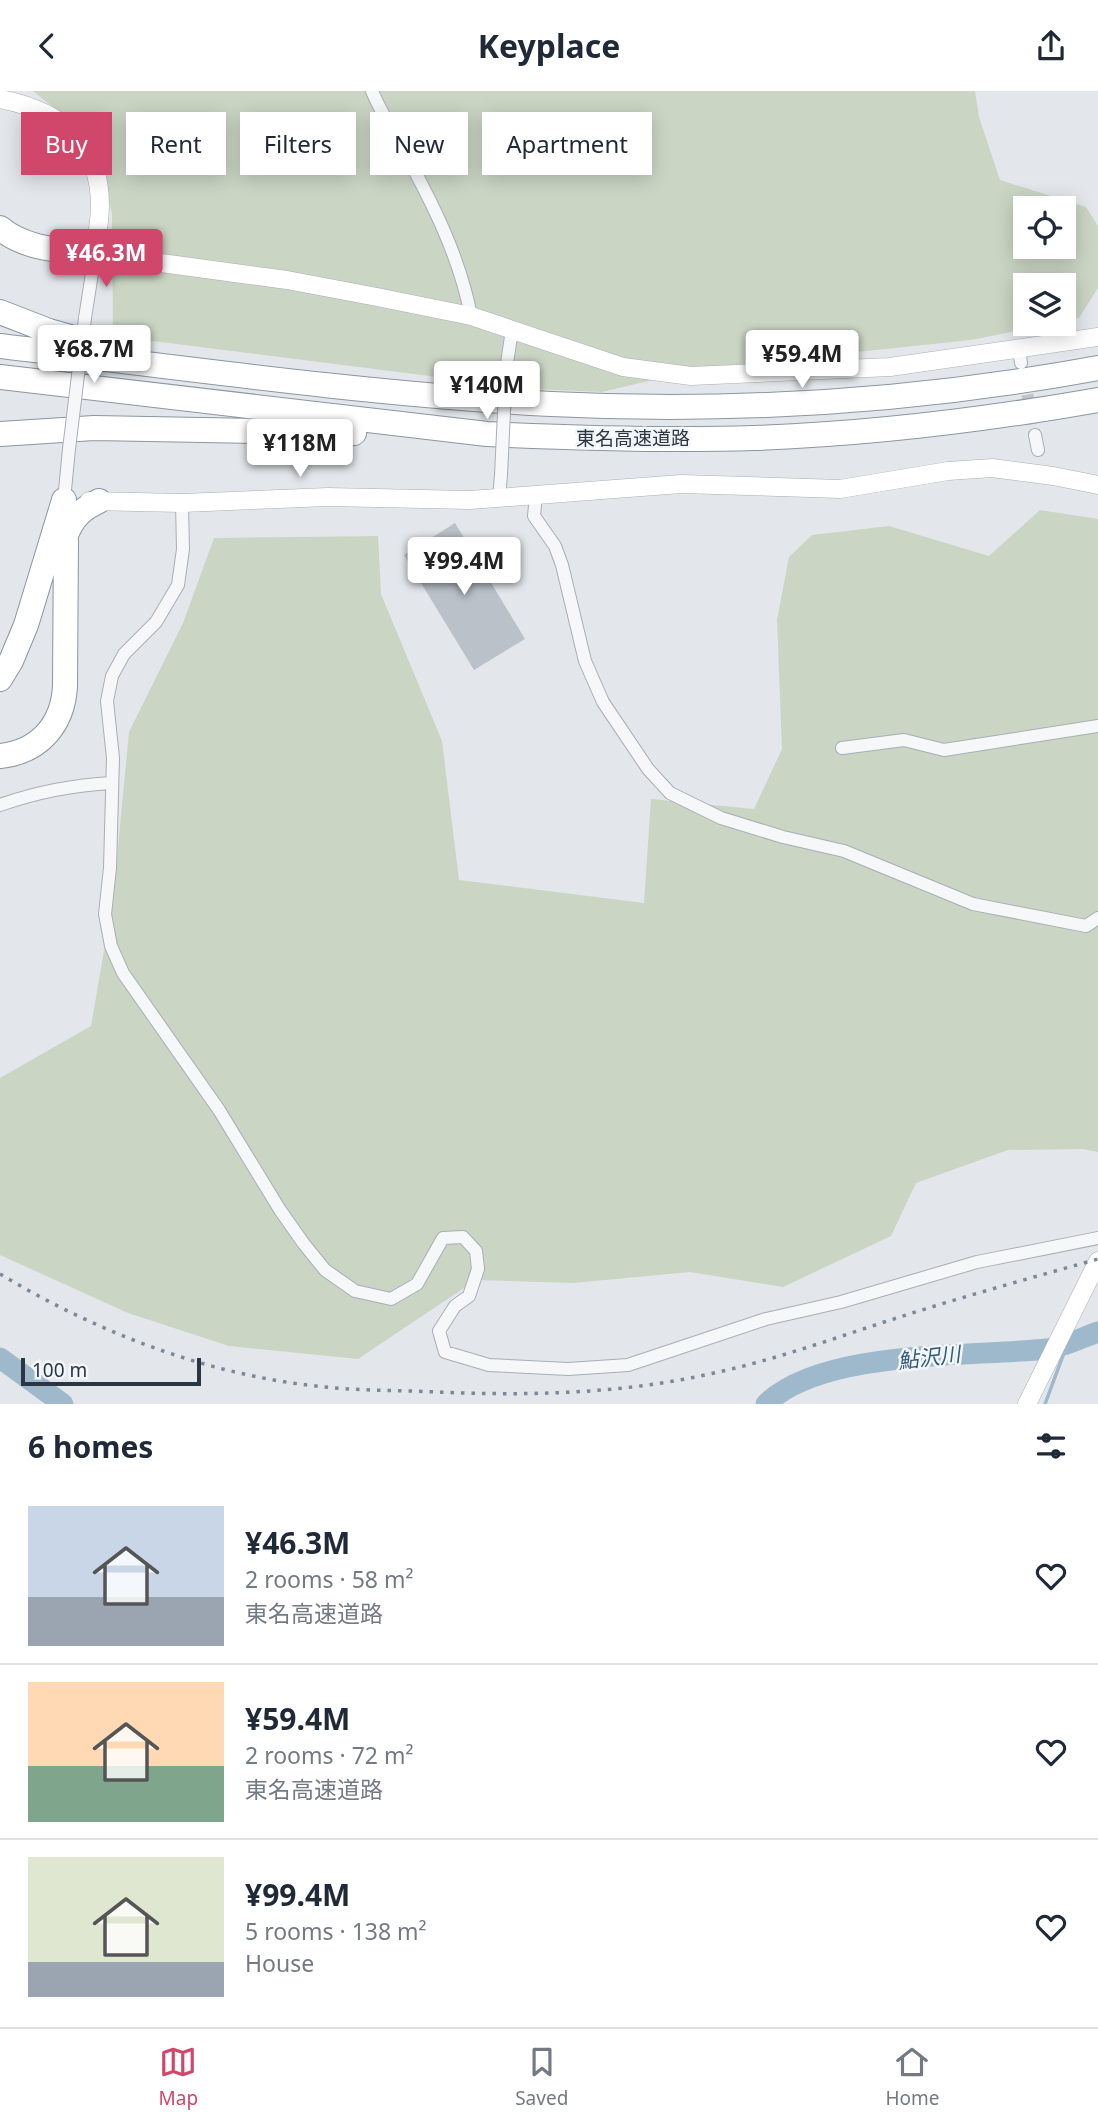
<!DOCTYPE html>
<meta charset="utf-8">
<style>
body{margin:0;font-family:"Noto Sans","Noto Sans JP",sans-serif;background:#f6f6f7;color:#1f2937;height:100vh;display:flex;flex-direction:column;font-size:26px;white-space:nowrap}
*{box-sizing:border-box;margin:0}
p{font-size:23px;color:#747a83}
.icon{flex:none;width:38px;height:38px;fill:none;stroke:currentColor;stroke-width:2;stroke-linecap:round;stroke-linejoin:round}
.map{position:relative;height:1313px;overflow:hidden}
.panel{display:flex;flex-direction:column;background:#fff;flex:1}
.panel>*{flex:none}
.banner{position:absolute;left:21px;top:21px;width:700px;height:63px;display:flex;gap:14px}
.controls{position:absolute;left:1013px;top:105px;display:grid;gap:14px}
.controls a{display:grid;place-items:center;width:63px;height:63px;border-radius:0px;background:#fff;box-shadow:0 4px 18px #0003;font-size:35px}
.scale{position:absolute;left:21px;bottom:18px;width:180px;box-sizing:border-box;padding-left:7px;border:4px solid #2a3644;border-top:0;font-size:19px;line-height:24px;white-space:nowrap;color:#2a3644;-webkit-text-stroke:5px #f3f6f8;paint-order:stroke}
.price{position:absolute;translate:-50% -60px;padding:0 16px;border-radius:7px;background:#fff;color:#222;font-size:23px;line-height:46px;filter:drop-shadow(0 2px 4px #0008)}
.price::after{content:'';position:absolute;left:50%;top:42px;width:21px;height:16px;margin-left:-10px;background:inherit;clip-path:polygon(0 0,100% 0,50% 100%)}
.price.current{background:#d1476b;color:#fff}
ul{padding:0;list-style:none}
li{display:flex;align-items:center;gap:21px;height:175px;padding:0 28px}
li+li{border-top:2px solid #e0e1e3}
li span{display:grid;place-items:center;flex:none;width:196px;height:140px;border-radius:0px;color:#555}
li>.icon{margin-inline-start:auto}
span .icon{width:84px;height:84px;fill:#fffc;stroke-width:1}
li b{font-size:30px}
h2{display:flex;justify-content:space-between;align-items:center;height:84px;padding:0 28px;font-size:30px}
.chip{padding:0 24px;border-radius:0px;background:#fff;box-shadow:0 4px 18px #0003;font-size:24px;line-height:63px}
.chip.current{background:#d1476b;color:#fff}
header{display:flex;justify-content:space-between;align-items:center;height:91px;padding:0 28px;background:#fff;font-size:32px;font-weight:700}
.tabs{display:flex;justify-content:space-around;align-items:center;height:98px;border-top:2px solid #e0e1e3;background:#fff;font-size:19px;color:#747a83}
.tabs a{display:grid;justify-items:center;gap:4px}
.tabs .current{color:#d1476b}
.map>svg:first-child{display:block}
.green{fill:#cad5c4;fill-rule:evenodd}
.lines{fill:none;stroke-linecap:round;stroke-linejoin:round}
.stream{stroke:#9eb9cb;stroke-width:3.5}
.river{stroke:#9eb9cb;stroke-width:21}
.building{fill:#bac1c9}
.street-tunnel{stroke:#bec4ca;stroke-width:12;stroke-dasharray:12 6;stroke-linecap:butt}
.street-casing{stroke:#a8aeb6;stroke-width:14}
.secondary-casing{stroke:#a8aeb6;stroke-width:19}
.highway-casing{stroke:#8a96a2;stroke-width:26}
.street{stroke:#f6f7f9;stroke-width:12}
.secondary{stroke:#fff;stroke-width:18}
.highway{stroke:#fff;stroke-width:24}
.rail{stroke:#7c8895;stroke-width:3.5;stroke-dasharray:3.5 7;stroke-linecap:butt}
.street-bridge-casing{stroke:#a8aeb6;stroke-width:14;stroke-linecap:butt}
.street-bridge{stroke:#f6f7f9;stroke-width:12}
.labels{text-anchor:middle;stroke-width:5;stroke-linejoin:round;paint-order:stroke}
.street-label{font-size:19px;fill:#2a3644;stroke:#f3f6f8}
.water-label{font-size:21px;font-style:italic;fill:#335a79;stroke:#f3f6f8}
</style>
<header><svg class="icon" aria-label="back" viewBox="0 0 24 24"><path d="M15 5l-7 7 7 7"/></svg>Keyplace<svg class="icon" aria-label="share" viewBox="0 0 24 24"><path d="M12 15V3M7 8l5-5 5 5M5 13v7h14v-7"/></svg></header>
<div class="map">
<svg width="1098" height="1313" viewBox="0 0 1098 1313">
<rect width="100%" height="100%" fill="#e3e7eb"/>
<!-- green -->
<path class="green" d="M33,0H975L979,26L1000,89L1086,116L1098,135V197L1079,227L1064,230V194H1026V233H1050L971,249L704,277L602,301L532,298L113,245L112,122L94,49ZM1026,117H1064V156H1026Z
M1040,419L1098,428V1061L1083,1058L1008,1059L916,1092L891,1145L783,1196L690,1181L573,1192L476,1189L358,1268L229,1255L128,1222L0,1164V987L91,935L113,808L129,641L183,532L214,447L378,445L381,503L442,650L459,789L644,812L651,708L754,718L782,658L777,529L789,466L812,444L889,435L989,465Z"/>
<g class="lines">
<!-- stream -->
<path class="stream" d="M1045,1313L1068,1251"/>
<!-- river -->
<path class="river" d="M0,1267L63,1313
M766,1313C822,1258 972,1266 1047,1258C1062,1257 1083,1246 1098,1241"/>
</g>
<!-- building -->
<path class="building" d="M455,432L525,548L474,579L404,464Z"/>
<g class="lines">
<!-- street-tunnel -->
<path class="street-tunnel" d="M1024,286L1035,344"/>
<!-- street casing -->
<g class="street-casing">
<path id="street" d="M372,0C381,22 394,41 405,62C433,113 460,167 471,225
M85,227L95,163
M1019,258L1021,272
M506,279L512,239
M1035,344L1038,359
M536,404L534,425L555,455L562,474L585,570L603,611L648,678L670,702L721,727L783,746L844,760L973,813L1086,835L1098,827
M499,407L501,384
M64,409L69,358
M182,412L183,458L178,494L156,531L124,563L112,585L107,610L113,667L110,777L105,823L111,855L123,882L219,1019L280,1119L304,1153L325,1179L355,1200L391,1208L417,1193L443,1147L463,1146L476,1160L478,1178L469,1205L455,1215L439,1240L445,1261L489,1274L568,1278L628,1274L766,1228L841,1211L977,1171L1098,1147
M842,657L904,649L944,659L1098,635
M0,714C37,701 73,694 112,692"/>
</g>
<!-- secondary casing -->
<g class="secondary-casing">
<path id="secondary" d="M0,8C59,19 100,50 100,115C100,131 96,147 95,163L287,189L377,206L471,225L623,276L691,285L890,276L1098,246
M89,410L182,412L328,406L470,409L681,393L840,398L948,380L992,377L1053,385L1098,394
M1027,1313L1098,1170"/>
</g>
<!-- highway casing -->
<g class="highway-casing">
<path id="highway" d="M0,137C26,159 62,159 95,163
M0,221L49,240L106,256
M0,255C183,277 367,303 551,313C734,322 919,310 1098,277
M0,286L487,343C576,347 665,350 754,347C870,343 984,329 1098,309
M0,343L94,337L354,342
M0,588L11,570L26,534L64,409
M0,665C39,661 63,634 65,595L66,444C73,426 82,418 99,410"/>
</g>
<!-- street -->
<use href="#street" class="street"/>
<!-- secondary -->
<use href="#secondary" class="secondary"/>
<!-- highway -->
<use href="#highway" class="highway"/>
<!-- rail -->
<path class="rail" d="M0,1183C95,1240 204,1283 316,1295C355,1300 396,1299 436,1301C529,1305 622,1303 714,1282C779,1268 843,1244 906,1224C969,1204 1034,1186 1098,1168"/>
<!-- street-bridge casing -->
<g class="street-bridge-casing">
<path id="street-bridge" d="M69,358L85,227
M501,384L506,279"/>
</g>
<!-- street-bridge -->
<use href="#street-bridge" class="street-bridge"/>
</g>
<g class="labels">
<!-- street labels -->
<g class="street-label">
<text x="633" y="354">東名高速道路</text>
</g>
<!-- water labels -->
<g class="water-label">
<text transform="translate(929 1267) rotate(-7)" y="7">鮎沢川</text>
</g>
</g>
</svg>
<div class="controls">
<a><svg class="icon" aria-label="locate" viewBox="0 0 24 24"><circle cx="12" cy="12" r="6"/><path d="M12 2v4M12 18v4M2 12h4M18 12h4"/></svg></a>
<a><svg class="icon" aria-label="layers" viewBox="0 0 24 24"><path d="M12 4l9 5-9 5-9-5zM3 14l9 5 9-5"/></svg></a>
</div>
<div class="scale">100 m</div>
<b class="price current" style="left:106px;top:198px">¥46.3M</b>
<b class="price" style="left:94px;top:294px">¥68.7M</b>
<b class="price" style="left:802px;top:299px">¥59.4M</b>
<b class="price" style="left:487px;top:330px">¥140M</b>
<b class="price" style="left:300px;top:388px">¥118M</b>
<b class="price" style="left:464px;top:506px">¥99.4M</b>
<div class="banner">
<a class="chip current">Buy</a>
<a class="chip">Rent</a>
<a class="chip">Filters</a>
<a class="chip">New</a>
<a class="chip">Apartment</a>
</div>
</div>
<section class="panel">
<h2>6 homes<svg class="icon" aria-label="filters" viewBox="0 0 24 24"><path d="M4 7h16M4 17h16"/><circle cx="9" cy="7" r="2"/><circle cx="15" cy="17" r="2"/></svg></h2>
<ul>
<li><span style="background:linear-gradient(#c9d6e8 65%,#9aa5b1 0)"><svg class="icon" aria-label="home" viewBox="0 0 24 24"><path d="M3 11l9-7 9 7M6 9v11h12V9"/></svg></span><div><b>¥46.3M</b><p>2 rooms · 58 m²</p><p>東名高速道路</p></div><svg class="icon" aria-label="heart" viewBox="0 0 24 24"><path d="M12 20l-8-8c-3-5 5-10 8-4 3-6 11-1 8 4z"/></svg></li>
<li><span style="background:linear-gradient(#ffd9b3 60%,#7fa58c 0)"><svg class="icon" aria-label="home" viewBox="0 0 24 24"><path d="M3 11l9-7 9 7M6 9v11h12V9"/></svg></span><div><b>¥59.4M</b><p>2 rooms · 72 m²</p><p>東名高速道路</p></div><svg class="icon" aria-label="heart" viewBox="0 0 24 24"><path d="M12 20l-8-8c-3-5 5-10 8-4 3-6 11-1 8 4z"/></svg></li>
<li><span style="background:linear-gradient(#dfe7d0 75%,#9aa5b1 0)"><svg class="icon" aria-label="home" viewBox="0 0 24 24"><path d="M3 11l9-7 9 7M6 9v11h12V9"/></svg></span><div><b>¥99.4M</b><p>5 rooms · 138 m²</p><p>House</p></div><svg class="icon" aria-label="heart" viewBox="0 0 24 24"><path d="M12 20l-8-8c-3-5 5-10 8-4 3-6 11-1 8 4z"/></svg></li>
</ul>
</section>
<nav class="tabs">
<a class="current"><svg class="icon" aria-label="map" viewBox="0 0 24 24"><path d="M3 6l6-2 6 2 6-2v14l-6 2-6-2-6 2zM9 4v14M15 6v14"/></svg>Map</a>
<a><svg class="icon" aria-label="saved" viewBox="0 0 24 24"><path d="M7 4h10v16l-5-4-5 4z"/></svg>Saved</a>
<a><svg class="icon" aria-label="home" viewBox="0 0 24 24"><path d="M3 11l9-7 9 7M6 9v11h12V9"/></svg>Home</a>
</nav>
